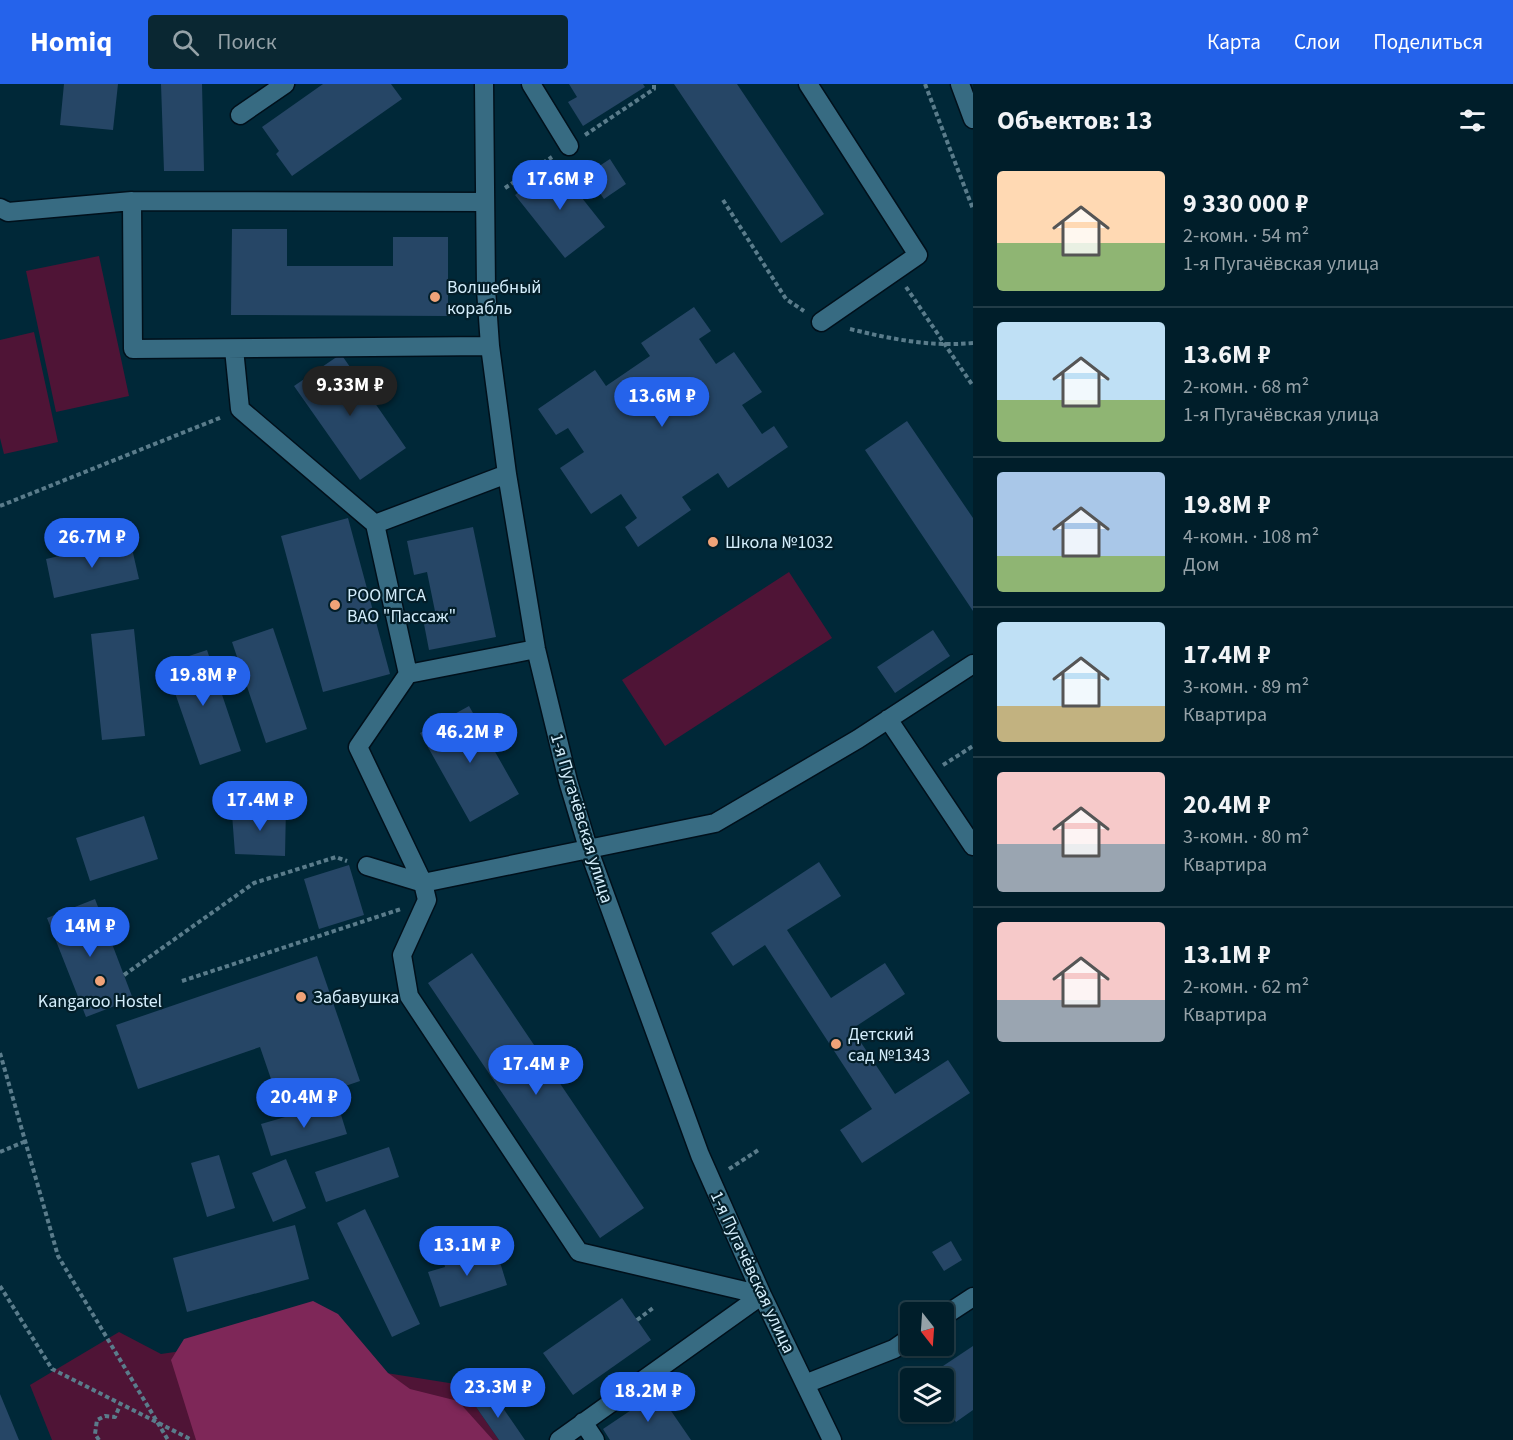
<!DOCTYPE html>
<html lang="ru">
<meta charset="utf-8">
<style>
body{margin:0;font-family:"Source Sans 3",sans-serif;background:#0a2732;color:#f1f3f6;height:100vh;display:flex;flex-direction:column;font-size:22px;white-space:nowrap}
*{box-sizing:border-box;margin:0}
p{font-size:20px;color:#95a2a8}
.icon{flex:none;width:33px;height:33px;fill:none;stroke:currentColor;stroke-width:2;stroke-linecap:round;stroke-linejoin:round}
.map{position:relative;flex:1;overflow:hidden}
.side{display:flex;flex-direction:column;background:#001e2a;width:540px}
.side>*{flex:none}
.needle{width:39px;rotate:163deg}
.tools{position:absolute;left:900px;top:1218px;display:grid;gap:12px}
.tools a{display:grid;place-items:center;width:54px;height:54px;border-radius:6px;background:#001e2a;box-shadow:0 2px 4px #0004,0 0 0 2px #223c47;font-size:30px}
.price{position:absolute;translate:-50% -51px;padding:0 14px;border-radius:21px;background:#2563eb;color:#fff;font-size:20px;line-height:39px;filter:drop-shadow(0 2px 3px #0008)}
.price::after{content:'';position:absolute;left:50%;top:36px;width:18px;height:14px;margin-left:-9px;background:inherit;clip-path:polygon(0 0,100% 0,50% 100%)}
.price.active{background:#222;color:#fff}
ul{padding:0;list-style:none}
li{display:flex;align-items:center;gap:18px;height:150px;padding:0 24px}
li+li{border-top:2px solid #223c47}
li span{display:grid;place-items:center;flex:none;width:168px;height:120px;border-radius:6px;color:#555}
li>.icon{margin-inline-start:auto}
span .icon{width:72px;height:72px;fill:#fffc;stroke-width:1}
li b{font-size:26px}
h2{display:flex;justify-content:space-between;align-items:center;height:72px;padding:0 24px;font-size:26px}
header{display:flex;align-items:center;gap:36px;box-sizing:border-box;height:84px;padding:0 30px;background:#2563eb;color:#fff}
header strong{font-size:28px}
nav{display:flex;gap:33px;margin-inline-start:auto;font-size:21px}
.search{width:420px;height:54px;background:#0a2732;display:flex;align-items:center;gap:15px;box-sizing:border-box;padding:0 21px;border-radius:6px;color:#95a2a8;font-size:22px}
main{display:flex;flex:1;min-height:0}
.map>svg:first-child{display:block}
.green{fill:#4f1436}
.forest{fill:#7e2758}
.building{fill:#264666}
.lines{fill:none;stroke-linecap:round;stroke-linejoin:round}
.minor-casing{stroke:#00101b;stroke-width:21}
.path{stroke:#5a7c8b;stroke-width:4;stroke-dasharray:4.5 3;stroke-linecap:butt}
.minor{stroke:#376b82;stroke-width:18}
.poi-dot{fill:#f0a378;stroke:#031e29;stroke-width:2}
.labels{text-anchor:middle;stroke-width:4.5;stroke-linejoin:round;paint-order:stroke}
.poi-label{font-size:18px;fill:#d4eefc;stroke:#031e29;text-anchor:start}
.street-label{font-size:18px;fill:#d4eefc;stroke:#031e29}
</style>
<header>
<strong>Homiq</strong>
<div class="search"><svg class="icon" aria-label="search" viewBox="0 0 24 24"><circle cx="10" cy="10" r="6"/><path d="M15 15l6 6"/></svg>Поиск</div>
<nav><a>Карта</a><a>Слои</a><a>Поделиться</a></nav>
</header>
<main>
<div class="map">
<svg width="973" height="1356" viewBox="0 0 973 1356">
<rect width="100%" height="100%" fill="#002838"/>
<!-- green -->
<path class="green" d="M99,172L129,312L56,328L26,187Z
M34,248L58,358L4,370L0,354V256Z
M789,488L832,554L665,662L622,596Z
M119,1248L161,1270L216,1262L468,1302L474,1320L499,1356H52L30,1301Z"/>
<!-- forest -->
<path class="forest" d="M313,1217L338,1230L388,1289L410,1305L458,1317L493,1356H196L171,1276L184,1255Z"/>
<!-- building -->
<path class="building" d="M64,0H118L113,46L60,41Z
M161,0H202L204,87H164Z
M323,0H391L402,15L292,92L276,70L279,67L262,43Z
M569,0H643L645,3L583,42L568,18L577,13Z
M674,0H737L824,130L781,159Z
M610,75L626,100L604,115L587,90Z
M555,80L605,143L565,174L515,111Z
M232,145H287V182H393V153H448V232L231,231Z
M694,223L711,247L699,255L716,280L734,268L762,308L742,321L762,350L774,342L788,363L728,404L718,389L682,413L691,426L638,463L625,443L637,434L621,410L591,430L560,384L584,368L568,344L556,351L538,325L595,286L606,302L650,272L641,259Z
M341,270L406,364L360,396L294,302Z
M907,337L973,434V527L865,366Z
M348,434L390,590L323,608L281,452Z
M473,443L496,553L429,566L424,540L437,537L427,488L414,491L407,457Z
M130,456L139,495L54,514L46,475Z
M273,544L307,645L266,659L232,558Z
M134,545L145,652L102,656L91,550Z
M933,546L950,572L895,609L877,583Z
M207,566L241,667L200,681L165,580Z
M469,622L519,710L470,738L420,649Z
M286,722L285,772L235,770L232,730Z
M144,732L158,775L90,797L76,754Z
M819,778L841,812L787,846L831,914L885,879L905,910L852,945L895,1010L948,976L970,1009L862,1079L840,1046L872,1025L765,861L733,882L711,849Z
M349,781L364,831L319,845L304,795Z
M95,815L133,915L86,933L47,834Z
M472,869L644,1124L600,1154L428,899Z
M317,872L360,997L281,1024L260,963L138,1005L116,941Z
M337,1018L347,1050L271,1072L261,1040Z
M389,1063L399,1093L326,1118L315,1088Z
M219,1071L235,1124L207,1133L191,1079Z
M286,1075L306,1124L273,1138L252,1089Z
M365,1125L420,1240L392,1253L337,1139Z
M295,1141L309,1195L187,1228L173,1174Z
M951,1157L962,1176L944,1187L932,1168Z
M496,1165L507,1201L440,1223L428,1188L445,1183L443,1174L464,1167L467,1175Z
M622,1214L651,1256L573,1311L543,1269Z
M973,1262V1326L956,1338L944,1320V1294H925Z
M492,1308L525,1356H499L474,1320Z
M658,1308L691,1356H610L603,1345Z
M0,1310L19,1356H0Z"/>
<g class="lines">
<!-- minor casing -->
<g class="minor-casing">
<path id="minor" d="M484,0L486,205L490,262L507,390L536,565L568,697L588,764L700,1071L762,1211L832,1356
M531,0L569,62
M808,0L918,171L821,238
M960,0L973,35
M240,31L285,0
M485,118L132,117L133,265L490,262
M0,124L8,128L132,117
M234,265L240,325L375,440
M507,390L375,440L408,590L536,565
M408,590L358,663L423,799L427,816L402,871L409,912L579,1168L762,1211
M888,635L973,762
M367,782L423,799L715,739L858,655L973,580
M944,1232L973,1213
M805,1300L894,1265L910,1254
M583,1338L595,1356
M559,1356L762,1211"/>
</g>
<!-- path -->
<path class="path" d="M925,0L973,125
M585,51L654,5V0
M505,104L552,73
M723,116L786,215L804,227
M906,203L973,302
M850,245C891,255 930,263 973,259
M0,422L222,333
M943,681L973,662
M124,891L254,799L336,773L347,777
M182,897L401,825
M0,969L58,1172L168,1356
M0,1068L26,1057
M729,1085L760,1065
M0,1202L52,1285L192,1356
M637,1236L653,1224
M99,1356L95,1350L97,1336L105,1332L115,1333L121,1319"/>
<!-- minor -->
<use href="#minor" class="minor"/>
</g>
<!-- markers -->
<g class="poi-dot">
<circle cx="435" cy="213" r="6"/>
<circle cx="713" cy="458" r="6"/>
<circle cx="335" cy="521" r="6"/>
<circle cx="100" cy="897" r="6"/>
<circle cx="301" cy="913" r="6"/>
<circle cx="836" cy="960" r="6"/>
</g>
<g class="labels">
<!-- poi labels -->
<g class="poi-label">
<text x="447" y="209">Волшебный<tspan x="447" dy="21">корабль</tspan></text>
<text x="725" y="464">Школа №1032</text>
<text x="347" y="517">РОО МГСА<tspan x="347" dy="21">ВАО "Пассаж"</tspan></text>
<text x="313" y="919">Забавушка</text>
<text x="100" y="923" text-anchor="middle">Kangaroo Hostel</text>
<text x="848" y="956">Детский<tspan x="848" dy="21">сад №1343</tspan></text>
</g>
<!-- street labels -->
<g class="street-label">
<text transform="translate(582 734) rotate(73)" y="6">1-я Пугачёвская улица</text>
<text transform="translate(753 1188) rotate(65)" y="6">1-я Пугачёвская улица</text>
</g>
</g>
</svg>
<div class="tools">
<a><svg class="needle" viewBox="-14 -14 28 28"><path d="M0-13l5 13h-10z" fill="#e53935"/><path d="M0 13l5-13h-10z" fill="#95a2a8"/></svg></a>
<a><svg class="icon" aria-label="layers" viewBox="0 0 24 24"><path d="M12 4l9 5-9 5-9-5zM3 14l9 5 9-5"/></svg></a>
</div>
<b class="price" style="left:560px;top:127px">17.6M ₽</b>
<b class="price active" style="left:350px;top:333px">9.33M ₽</b>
<b class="price" style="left:662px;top:344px">13.6M ₽</b>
<b class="price" style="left:92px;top:485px">26.7M ₽</b>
<b class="price" style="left:203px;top:623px">19.8M ₽</b>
<b class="price" style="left:470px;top:680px">46.2M ₽</b>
<b class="price" style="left:260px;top:748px">17.4M ₽</b>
<b class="price" style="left:90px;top:874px">14M ₽</b>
<b class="price" style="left:536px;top:1012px">17.4M ₽</b>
<b class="price" style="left:304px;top:1045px">20.4M ₽</b>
<b class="price" style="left:467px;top:1193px">13.1M ₽</b>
<b class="price" style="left:498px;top:1335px">23.3M ₽</b>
<b class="price" style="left:648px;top:1339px">18.2M ₽</b>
</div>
<section class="side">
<h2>Объектов: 13<svg class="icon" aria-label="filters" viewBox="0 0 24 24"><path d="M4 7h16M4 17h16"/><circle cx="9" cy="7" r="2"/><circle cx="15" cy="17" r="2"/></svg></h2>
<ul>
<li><span style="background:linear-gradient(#ffd9b3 60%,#8fb573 0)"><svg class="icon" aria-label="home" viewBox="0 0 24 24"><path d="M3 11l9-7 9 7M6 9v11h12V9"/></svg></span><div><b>9 330 000 ₽</b><p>2-комн. · 54 m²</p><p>1-я Пугачёвская улица</p></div></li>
<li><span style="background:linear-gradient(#bfe0f5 65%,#8fb573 0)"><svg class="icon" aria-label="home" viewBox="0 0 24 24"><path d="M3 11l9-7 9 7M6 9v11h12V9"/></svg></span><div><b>13.6M ₽</b><p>2-комн. · 68 m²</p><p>1-я Пугачёвская улица</p></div></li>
<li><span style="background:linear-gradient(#a9c7e8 70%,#8fb573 0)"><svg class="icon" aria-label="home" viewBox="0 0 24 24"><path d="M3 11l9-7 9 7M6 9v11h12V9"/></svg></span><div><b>19.8M ₽</b><p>4-комн. · 108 m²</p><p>Дом</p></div></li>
<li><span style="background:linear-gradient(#bfe0f5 70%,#c2b280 0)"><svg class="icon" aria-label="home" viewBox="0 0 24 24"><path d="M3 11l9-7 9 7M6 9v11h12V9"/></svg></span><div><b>17.4M ₽</b><p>3-комн. · 89 m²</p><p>Квартира</p></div></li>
<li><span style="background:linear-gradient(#f6c9c9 60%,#9aa5b1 0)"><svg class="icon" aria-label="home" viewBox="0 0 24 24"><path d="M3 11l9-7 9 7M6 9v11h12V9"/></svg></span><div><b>20.4M ₽</b><p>3-комн. · 80 m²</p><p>Квартира</p></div></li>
<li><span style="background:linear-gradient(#f6c9c9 65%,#9aa5b1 0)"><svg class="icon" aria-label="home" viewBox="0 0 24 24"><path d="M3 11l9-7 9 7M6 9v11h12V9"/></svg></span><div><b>13.1M ₽</b><p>2-комн. · 62 m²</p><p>Квартира</p></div></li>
</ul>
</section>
</main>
